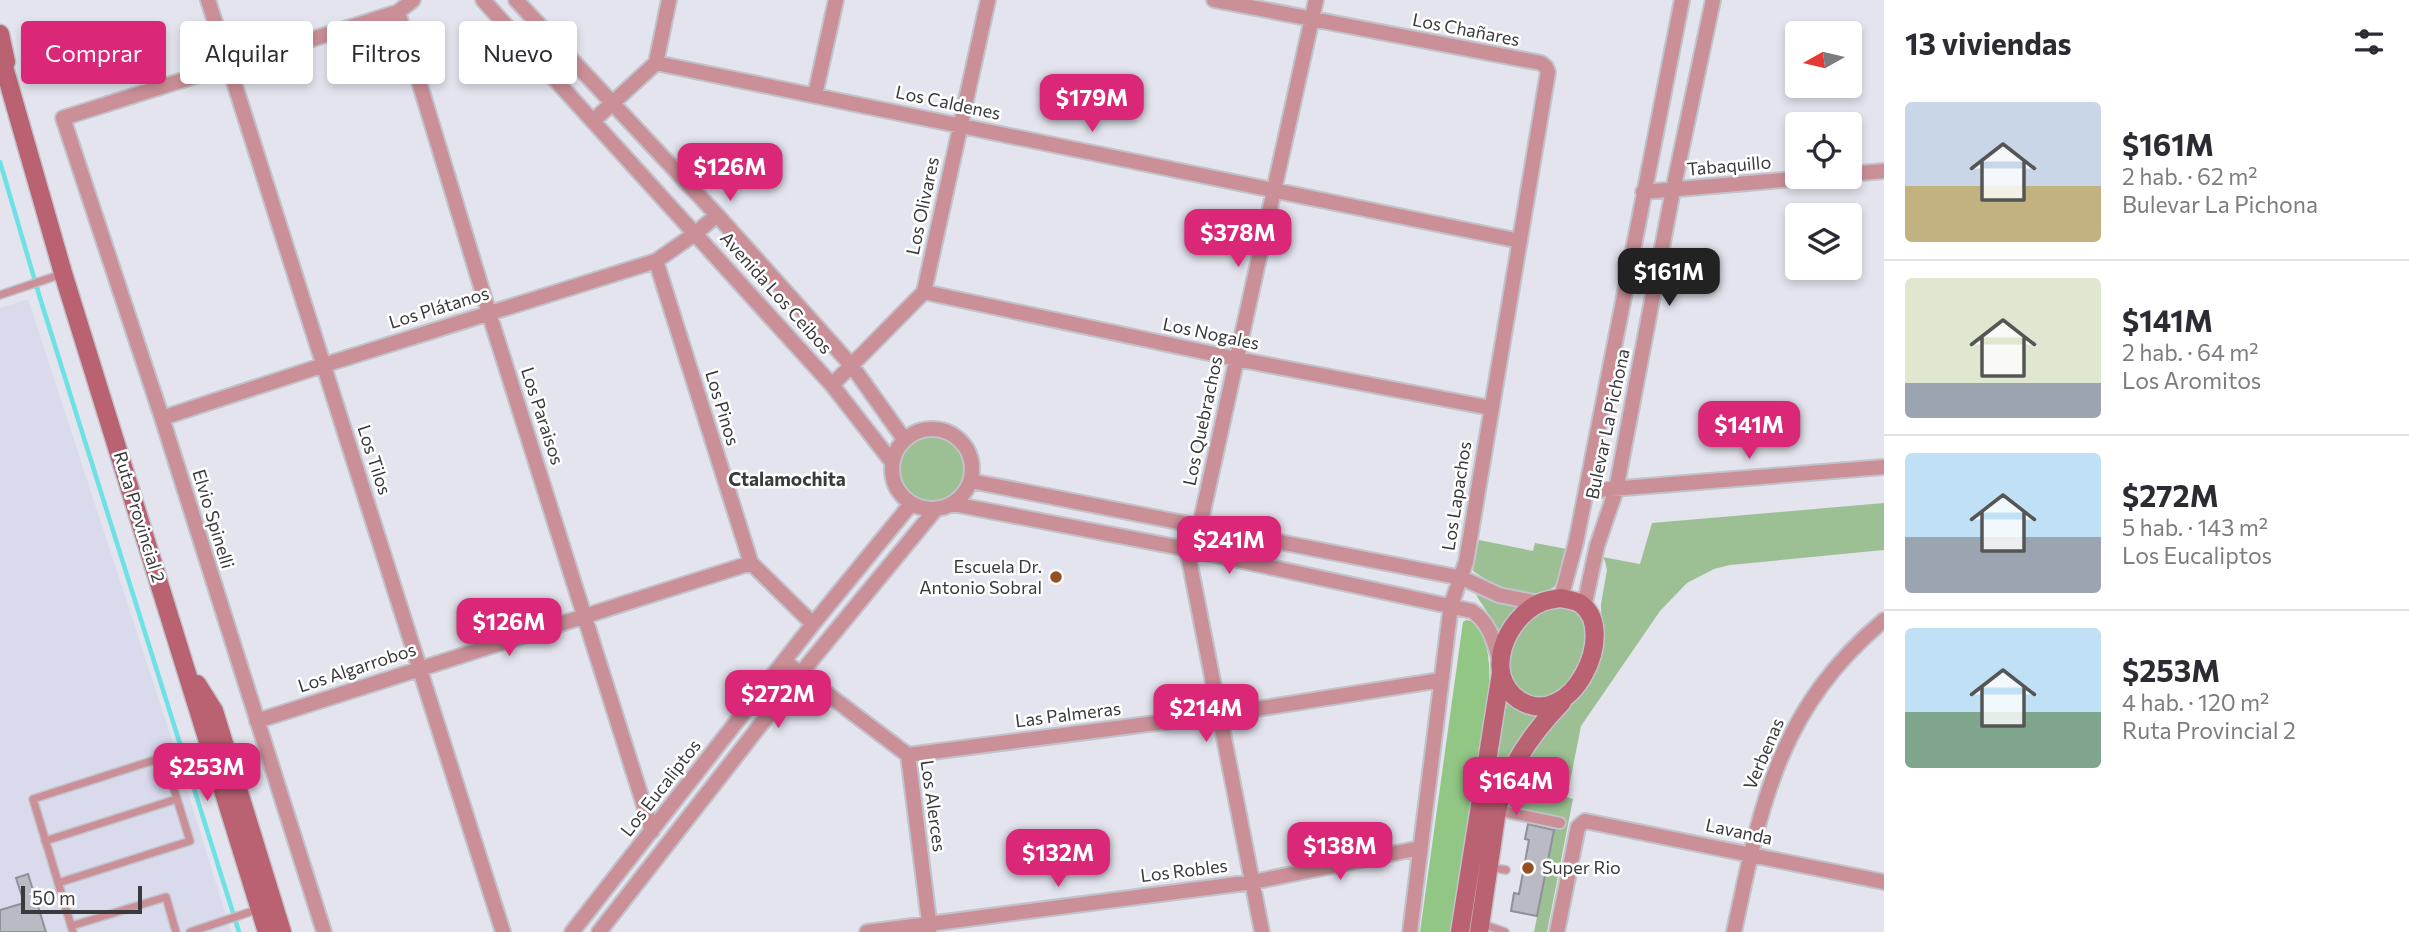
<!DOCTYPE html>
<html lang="es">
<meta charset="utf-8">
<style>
body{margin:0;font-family:Commissioner,sans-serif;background:#f7f7f7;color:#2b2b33;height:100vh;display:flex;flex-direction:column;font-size:26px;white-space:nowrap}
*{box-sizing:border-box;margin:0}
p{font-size:23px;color:#7c7c81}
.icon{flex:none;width:38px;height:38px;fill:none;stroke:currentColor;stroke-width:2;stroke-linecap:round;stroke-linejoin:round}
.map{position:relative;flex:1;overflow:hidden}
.panel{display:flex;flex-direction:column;background:#fff;width:525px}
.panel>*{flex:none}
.top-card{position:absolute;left:21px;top:21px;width:665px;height:63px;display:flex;gap:14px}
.needle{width:46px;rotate:262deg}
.fabs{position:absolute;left:1785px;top:21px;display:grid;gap:14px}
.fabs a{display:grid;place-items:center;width:77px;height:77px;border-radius:7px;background:#fff;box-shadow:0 4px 10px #0003;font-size:35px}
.scale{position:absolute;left:21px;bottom:18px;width:121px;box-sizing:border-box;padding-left:7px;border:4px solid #393a3d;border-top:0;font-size:19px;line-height:24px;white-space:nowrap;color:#393a3d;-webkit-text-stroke:5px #fff;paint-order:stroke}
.price{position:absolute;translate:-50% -60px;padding:0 16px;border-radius:14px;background:#db2777;color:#fff;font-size:23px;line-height:46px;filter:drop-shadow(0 2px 4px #0008)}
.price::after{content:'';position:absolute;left:50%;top:42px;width:21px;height:16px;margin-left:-10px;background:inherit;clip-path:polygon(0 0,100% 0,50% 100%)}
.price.selected{background:#222;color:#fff}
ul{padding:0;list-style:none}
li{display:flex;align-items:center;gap:21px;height:175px;padding:0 21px}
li+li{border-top:2px solid #e1e1e2}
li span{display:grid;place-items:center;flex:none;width:196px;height:140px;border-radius:7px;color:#555}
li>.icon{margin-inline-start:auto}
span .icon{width:84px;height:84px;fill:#fffc;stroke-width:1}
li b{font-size:30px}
h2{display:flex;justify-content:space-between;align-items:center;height:84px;padding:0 21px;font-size:30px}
.tag{padding:0 24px;border-radius:7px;background:#fff;box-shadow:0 4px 10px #0003;font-size:24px;line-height:63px}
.tag.selected{background:#db2777;color:#fff}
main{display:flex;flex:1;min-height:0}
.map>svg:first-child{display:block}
.built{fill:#d9dbec}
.green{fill:#9cc094}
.forest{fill:#91c685}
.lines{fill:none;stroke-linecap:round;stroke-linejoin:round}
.stream{stroke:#6de1e6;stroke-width:4.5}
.building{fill:#b9bac3;stroke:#8f9199;stroke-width:2}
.service-casing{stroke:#c1c2ca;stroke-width:10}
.pedestrian-casing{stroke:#c1c2ca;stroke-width:14}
.minor-casing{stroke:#c1c2ca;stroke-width:18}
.secondary-casing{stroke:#c1c2ca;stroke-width:21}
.service{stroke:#cb8f97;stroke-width:7}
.pedestrian{stroke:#cb8f97;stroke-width:10}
.minor{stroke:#cb8f97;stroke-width:14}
.secondary{stroke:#ba6272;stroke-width:18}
.poi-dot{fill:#945023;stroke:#fff;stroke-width:2.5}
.labels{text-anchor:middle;stroke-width:5;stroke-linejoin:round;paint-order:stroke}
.street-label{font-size:18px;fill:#393a3d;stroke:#fff}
.poi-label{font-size:18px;fill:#393a3d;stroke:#fff;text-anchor:end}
.neighbourhood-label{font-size:19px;font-weight:bold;fill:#393a3d;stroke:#fff}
</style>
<main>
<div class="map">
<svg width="1884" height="932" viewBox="0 0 1884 932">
<rect width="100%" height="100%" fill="#e3e4ed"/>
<!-- built -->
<path class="built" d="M28,299L169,731L231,932H0V308Z"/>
<!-- green -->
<path class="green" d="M892 469a40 40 0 1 1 80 0a40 40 0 1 1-80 0Z
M1884,503V550L1730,565L1714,569L1687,583L1660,611L1581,726L1567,797L1573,799L1547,932H1534L1555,827L1561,828L1563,818L1507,805L1524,762L1559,714L1585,688L1595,671L1594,663L1602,648L1601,604L1607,570L1605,561L1602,557L1640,564L1652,523Z
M1479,540L1533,551L1535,543L1567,549L1560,582C1533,607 1499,589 1473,571Z
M1476,595L1519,608L1500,632Z
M1556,607C1617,609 1574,708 1533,698C1505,690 1505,655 1517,634C1525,620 1540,611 1556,607Z
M1504,696L1520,711L1536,716L1520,740L1471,930L1468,929Z"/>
<!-- forest -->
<path class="forest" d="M1466,620C1483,621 1488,650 1489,664C1491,696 1483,730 1478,761C1470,818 1461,875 1452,932H1420L1463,622Z"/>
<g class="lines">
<!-- stream -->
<path class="stream" d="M0,162L40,298L239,932"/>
</g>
<!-- building -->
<path class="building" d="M1528,824L1554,830L1537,916L1511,911L1514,893L1519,894L1529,840L1525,839Z
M28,874L46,932H0V910L24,903L16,878Z"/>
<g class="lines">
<!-- service casing -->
<g class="service-casing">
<path id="service" d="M0,295L62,274
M45,841L177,799
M1489,867L1506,870
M58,883L190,841L164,757L33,799L73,932
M1480,923L1505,932
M71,926L166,897L176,932
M190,932L259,909"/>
</g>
<!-- pedestrian casing -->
<g class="pedestrian-casing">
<path id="pedestrian" d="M1497,810L1560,823"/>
</g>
<!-- minor casing -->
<g class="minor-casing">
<path id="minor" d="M208,0L503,932
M483,0L832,385L892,462
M516,0L717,215L852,366L904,439
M1214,0L1541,63L1546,67L1548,72L1466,562L1451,605L1410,932
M398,12L489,313L652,831
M656,63L1520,241
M815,95L836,0
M594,120L656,63L669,0
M1850,174L1884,171
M1643,192L1818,177
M656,261L751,563L813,624
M924,292L1237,359L1491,408
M832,385L924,292L988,0
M162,418L324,365L656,261L696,233L717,215
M892 469a40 40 0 1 1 80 0a40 40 0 1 1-80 0Z
M971,481L1462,578L1499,595L1538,603
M1586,491L1884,467
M953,504L1187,549L1472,611C1490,623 1494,642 1500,661
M1561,598L1576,542L1682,0
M1584,607L1597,546L1616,490L1673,190L1713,0
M784,661L908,755L930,929
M257,721L751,563
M908,755L1218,715L1441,680
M324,932L162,418L63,118L398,12L413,0
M572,932L813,624L911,504
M599,932L801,673L935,510
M867,932L1253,882L1420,848
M1262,932L1187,549L1200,525L1316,0
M1557,932L1578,827L1585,821L1884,882
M1734,932C1761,804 1778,709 1884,620"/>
</g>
<!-- secondary casing -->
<g class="secondary-casing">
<path id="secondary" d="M0,34L6,62
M0,53L63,273L267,932
M1561,598C1568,600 1575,600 1581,604C1619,631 1571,733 1519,700C1482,675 1506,618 1540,603C1546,600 1554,599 1561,598Z
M197,684L214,711L282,932
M1460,932L1501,673
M1479,932L1497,810C1507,768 1532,733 1562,702"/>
</g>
<!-- service -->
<use href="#service" class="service"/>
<!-- pedestrian -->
<use href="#pedestrian" class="pedestrian"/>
<!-- minor -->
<use href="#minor" class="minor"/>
<!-- secondary -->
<use href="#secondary" class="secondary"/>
</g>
<!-- markers -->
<g class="poi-dot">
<circle cx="1056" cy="577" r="7"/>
<circle cx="1528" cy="868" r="7"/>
</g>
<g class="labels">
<!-- street labels -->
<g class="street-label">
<text transform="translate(1466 30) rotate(11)" y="6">Los Chañares</text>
<text transform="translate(948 103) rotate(12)" y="6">Los Caldenes</text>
<text transform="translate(1729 166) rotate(-5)" y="6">Tabaquillo</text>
<text transform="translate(923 206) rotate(-78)" y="6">Los Olivares</text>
<text transform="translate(776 293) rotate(48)" y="6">Avenida Los Ceibos</text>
<text transform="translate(439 308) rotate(-17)" y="6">Los Plátanos</text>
<text transform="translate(1211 334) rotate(12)" y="6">Los Nogales</text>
<text transform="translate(722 408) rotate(73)" y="6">Los Pinos</text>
<text transform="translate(542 416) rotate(72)" y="6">Los Paraisos</text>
<text transform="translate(1203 421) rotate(-78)" y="6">Los Quebrachos</text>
<text transform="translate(1608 424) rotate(-78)" y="6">Bulevar La Pichona</text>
<text transform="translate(374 460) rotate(72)" y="6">Los Tilos</text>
<text transform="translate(1457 496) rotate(-81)" y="6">Los Lapachos</text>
<text transform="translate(139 517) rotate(73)" y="6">Ruta Provincial 2</text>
<text transform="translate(213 519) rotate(73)" y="6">Elvio Spinelli</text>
<text transform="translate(357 668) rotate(-18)" y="6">Los Algarrobos</text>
<text transform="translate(1068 715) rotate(-7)" y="6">Las Palmeras</text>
<text transform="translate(1764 754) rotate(-67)" y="6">Verbenas</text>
<text transform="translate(661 788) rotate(-52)" y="6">Los Eucaliptos</text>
<text transform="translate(933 806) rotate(82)" y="6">Los Alerces</text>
<text transform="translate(1739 832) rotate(12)" y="6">Lavanda</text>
<text transform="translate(1184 871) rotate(-7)" y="6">Los Robles</text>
</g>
<!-- poi labels -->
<g class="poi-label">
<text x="1042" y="573">Escuela Dr.<tspan x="1042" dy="21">Antonio Sobral</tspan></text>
<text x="1542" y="874" text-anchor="start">Super Rio</text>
</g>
<!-- neighbourhood labels -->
<g class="neighbourhood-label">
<text x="787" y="486">Ctalamochita</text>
</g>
</g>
</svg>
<div class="fabs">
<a><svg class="needle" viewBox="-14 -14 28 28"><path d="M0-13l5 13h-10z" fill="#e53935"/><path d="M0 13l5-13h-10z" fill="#7c7c81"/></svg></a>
<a><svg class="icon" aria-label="locate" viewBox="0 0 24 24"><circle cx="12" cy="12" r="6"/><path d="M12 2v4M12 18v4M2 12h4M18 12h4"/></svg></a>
<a><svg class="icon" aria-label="layers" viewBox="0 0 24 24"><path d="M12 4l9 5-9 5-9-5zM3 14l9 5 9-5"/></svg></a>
</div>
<div class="scale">50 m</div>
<b class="price" style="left:1092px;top:134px">$179M</b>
<b class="price" style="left:730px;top:203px">$126M</b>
<b class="price" style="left:1238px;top:269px">$378M</b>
<b class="price selected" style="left:1669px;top:308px">$161M</b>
<b class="price" style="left:1749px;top:461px">$141M</b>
<b class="price" style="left:1229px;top:576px">$241M</b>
<b class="price" style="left:509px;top:658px">$126M</b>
<b class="price" style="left:778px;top:730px">$272M</b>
<b class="price" style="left:1206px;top:744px">$214M</b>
<b class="price" style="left:207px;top:803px">$253M</b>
<b class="price" style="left:1516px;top:817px">$164M</b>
<b class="price" style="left:1340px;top:882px">$138M</b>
<b class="price" style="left:1058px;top:889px">$132M</b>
<div class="top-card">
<a class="tag selected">Comprar</a>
<a class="tag">Alquilar</a>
<a class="tag">Filtros</a>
<a class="tag">Nuevo</a>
</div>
</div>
<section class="panel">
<h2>13 viviendas<svg class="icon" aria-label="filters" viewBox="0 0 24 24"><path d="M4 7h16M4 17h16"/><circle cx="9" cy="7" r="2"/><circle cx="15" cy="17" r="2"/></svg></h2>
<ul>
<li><span style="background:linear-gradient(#c9d6e8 60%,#c2b280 0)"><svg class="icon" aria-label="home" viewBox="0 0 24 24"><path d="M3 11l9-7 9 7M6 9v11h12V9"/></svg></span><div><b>$161M</b><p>2 hab. · 62 m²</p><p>Bulevar La Pichona</p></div></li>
<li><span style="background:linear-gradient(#dfe7d0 75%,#9aa5b1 0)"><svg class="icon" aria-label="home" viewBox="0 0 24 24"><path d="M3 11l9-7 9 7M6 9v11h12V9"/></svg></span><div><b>$141M</b><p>2 hab. · 64 m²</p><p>Los Aromitos</p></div></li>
<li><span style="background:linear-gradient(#bfe0f5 60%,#9aa5b1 0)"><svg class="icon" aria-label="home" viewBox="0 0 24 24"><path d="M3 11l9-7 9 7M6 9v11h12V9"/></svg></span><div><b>$272M</b><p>5 hab. · 143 m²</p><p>Los Eucaliptos</p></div></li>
<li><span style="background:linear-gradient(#bfe0f5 60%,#7fa58c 0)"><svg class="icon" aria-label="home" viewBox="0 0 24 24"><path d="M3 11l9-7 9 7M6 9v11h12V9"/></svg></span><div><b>$253M</b><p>4 hab. · 120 m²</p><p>Ruta Provincial 2</p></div></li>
</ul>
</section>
</main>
